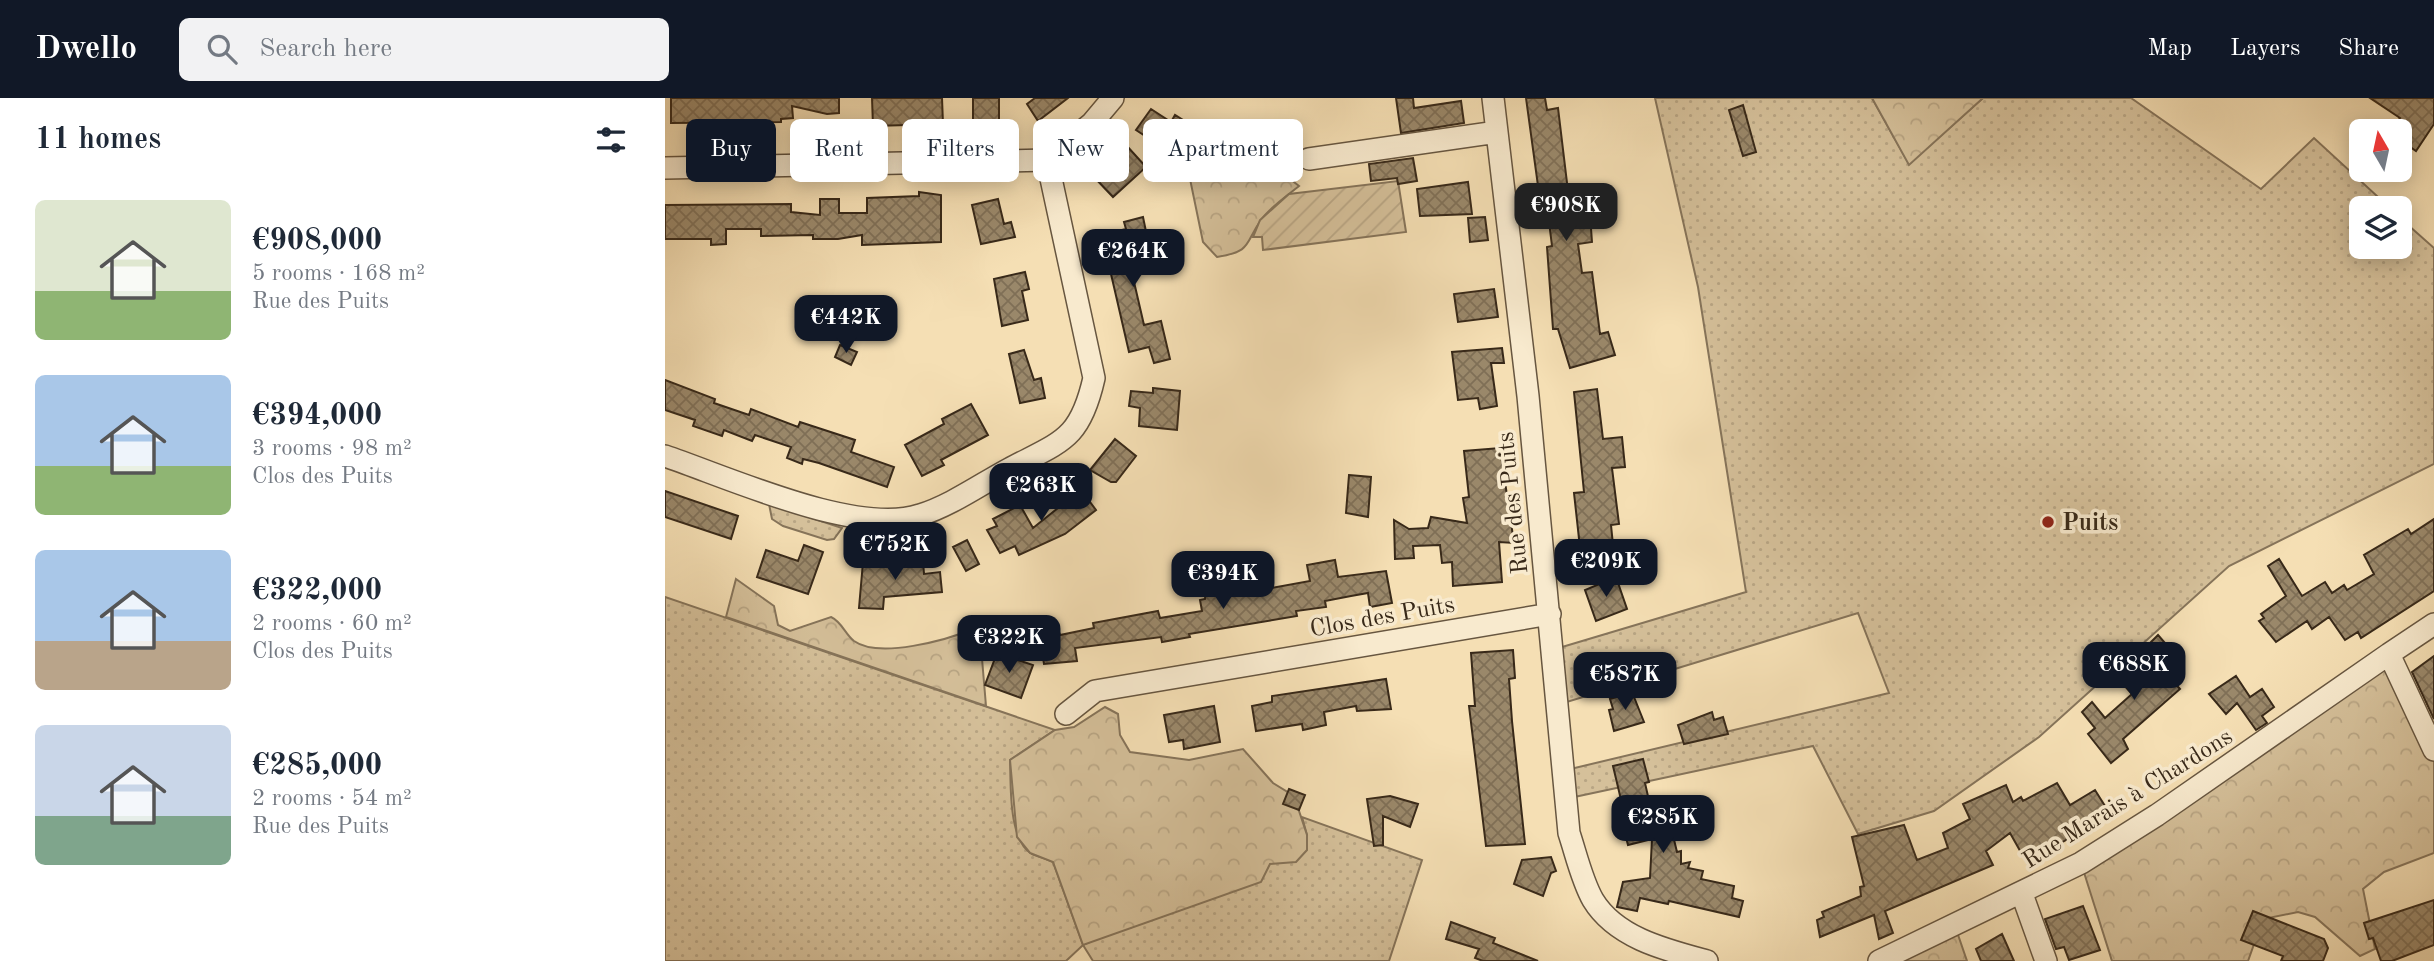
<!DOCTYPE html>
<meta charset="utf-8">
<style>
body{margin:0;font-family:"Old Standard TT",serif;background:#f2f2f3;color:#1f2937;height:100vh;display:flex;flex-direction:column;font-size:26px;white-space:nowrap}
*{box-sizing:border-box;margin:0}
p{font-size:23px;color:#747a83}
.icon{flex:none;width:38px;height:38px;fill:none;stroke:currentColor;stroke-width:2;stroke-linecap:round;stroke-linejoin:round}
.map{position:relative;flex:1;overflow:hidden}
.details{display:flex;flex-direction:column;background:#fff;width:665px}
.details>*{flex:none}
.hud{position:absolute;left:21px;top:21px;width:665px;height:63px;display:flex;gap:14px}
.needle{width:46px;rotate:351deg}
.controls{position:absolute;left:1684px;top:21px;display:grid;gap:14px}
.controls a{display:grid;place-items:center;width:63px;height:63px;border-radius:10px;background:#fff;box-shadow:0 4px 18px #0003;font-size:35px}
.price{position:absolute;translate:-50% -60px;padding:0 16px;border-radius:14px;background:#111827;color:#fff;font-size:23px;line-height:46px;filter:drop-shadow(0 2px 4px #0008)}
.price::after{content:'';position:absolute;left:50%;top:42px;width:21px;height:16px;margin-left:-10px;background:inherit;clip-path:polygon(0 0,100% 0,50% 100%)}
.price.on{background:#222;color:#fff}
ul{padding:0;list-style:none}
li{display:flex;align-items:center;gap:21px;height:175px;padding:0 35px}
li span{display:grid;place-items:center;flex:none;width:196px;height:140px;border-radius:10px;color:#555}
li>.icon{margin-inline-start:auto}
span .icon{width:84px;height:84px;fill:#fffc;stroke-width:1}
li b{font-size:30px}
h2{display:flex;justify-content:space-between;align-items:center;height:84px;padding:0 35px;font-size:30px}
.chip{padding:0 24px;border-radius:10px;background:#fff;box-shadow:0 4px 18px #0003;font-size:24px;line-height:63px}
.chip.on{background:#111827;color:#fff}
header{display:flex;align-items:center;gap:42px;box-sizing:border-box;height:98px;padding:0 35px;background:#111827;color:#fff}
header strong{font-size:33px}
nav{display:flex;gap:38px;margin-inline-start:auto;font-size:24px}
.search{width:490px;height:63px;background:#f2f2f3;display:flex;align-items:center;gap:18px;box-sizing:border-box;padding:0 24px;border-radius:10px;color:#747a83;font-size:26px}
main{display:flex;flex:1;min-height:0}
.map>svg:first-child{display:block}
.grass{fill:url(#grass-dots);stroke:#86745a;stroke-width:2}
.forest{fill:url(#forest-crowns);stroke:#86745a;stroke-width:2}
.garden{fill:url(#garden-furrows);stroke:#86745a;stroke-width:2}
.building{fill:url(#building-cross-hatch);stroke:#382919;stroke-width:2}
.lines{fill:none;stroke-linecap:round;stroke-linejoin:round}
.minor-casing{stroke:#675640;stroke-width:24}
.minor{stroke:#f8eace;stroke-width:21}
.poi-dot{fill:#8f2418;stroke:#f8eace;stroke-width:2.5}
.labels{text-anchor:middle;stroke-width:7;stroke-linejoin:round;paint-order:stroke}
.street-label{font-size:24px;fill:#382919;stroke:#f8eace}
.poi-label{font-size:24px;font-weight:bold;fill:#382919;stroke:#f8eace;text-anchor:start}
</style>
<header>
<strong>Dwello</strong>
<div class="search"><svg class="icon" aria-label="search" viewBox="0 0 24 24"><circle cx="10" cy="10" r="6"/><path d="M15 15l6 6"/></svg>Search here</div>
<nav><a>Map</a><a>Layers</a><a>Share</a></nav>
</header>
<main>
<section class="details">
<h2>11 homes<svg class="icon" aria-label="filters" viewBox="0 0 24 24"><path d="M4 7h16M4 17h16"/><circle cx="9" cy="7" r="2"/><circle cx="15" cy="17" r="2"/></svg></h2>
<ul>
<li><span style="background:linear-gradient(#dfe7d0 65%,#8fb573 0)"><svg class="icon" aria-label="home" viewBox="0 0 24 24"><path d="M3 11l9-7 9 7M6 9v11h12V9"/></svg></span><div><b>€908,000</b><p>5 rooms · 168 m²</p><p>Rue des Puits</p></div></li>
<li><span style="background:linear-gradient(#a9c7e8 65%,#8fb573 0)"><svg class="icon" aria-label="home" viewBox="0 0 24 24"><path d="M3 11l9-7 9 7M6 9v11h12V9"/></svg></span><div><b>€394,000</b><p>3 rooms · 98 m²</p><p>Clos des Puits</p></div></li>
<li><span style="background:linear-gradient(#a9c7e8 65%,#b9a48a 0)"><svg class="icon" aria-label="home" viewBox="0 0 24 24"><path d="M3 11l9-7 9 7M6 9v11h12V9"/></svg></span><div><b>€322,000</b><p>2 rooms · 60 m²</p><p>Clos des Puits</p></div></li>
<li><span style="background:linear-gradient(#c9d6e8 65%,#7fa58c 0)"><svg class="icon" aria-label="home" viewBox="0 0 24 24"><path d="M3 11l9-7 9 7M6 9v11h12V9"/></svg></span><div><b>€285,000</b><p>2 rooms · 54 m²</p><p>Rue des Puits</p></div></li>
</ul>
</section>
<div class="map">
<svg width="1769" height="863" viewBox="0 0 1769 863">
<defs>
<pattern id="grass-dots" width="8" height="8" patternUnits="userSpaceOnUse" patternTransform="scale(1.75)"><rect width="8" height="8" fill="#d5c09a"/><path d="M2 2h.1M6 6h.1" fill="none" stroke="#b8a584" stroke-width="1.8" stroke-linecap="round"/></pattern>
<pattern id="forest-crowns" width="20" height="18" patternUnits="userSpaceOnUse" patternTransform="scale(1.75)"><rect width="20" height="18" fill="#d5c09a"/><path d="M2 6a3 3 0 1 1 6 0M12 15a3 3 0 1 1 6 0" fill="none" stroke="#b8a584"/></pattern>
<pattern id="garden-furrows" width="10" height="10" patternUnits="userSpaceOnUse" patternTransform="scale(1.75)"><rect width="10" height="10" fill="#d5c09a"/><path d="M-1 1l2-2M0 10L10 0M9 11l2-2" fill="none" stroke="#b8a584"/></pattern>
<pattern id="building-cross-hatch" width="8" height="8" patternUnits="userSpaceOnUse" patternTransform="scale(1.75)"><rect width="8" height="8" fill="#9a886a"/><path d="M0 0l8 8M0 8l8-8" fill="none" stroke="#7f6f56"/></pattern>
</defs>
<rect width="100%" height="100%" fill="#f5dfb4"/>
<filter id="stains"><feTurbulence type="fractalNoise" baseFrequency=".00286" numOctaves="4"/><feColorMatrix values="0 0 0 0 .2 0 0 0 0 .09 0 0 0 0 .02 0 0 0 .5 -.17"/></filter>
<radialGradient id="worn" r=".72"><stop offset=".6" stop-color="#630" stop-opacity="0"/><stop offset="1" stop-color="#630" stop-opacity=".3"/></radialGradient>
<!-- grass -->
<path class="grass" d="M990,0H1207L1244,66L1318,0H1466L1596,91L1649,40L1725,110H1696V149H1734V119L1769,150V366L1564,468L1374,639L1269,713L1193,736L1148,648L900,701L897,673L1224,595L1193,515L892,607L887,552L1081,494L1033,189Z
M104,406L177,430L169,441L162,442L118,428L107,421Z
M0,499L390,632L345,662C346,686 343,743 367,756C374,759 382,761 388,764L418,847L605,766L642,737L637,719L757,762L724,863H428L418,847L401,863H0Z"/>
<!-- forest -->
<path class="forest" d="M1207,0H1318L1244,67Z
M550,37L562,48L565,65L582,75L615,73L634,88C622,98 605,109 596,122C579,146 588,153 552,159L538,144L525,81Z
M71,481L109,508L113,527L125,533L166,519C177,524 180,536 189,543C214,561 282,542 308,531L315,537L321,608L61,519Z
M1724,556L1769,652V755L1719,774L1698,791L1710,851L1695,858L1650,819L1633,814L1598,821L1583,863H1447L1416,765Z
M440,609L453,616L455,637L465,654L524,662L578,651L608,685L629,698L642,737V752L631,764L605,766L596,784L418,847L388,764L365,755L352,739L345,662L390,632L409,629Z
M1290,828L1302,863H1214Z"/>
<!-- garden -->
<path class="garden" d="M733,83L741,134L598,152L597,139H588L595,122L624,96Z"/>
<!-- building -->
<path class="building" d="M6,0H174V15L162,16L127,8L128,20L116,21V24L6,25Z
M207,0H277L278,26L208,28Z
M308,0H334V26L308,27Z
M370,0H403L373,23L362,6Z
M731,0H748L749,10L796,3L799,25L736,35Z
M861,0H880L882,12L893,10L903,93L923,90L927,144L913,146L917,175L927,174L935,236L943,234L950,257L905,270L893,231H888L882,149L887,148L883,116L877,117Z
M1705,0H1769V26L1751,53L1734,41V33H1726L1735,20Z
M1078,7L1091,54L1078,58L1064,12Z
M486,11L506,24L510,17L526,27L508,56L471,32Z
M587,27L608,37L589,77L568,67Z
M461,47L481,69L448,99L428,78Z
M748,60L752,83L733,86L732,80L706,83L704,66Z
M803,84L807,116L755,118L752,91Z
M254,94L276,97V144L197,147V137L173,141H148V137L96,138V131H61V146L46,147V141H0V107L126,106V114L155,117V101H174V115H202V100L254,98Z
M333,101L339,126L346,124L350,139L316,146L307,107Z
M478,119L485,153L463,158L479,227L496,223L505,261L489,265L484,249L464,254L437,137L461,131L459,124Z
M820,119L823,142L805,144L803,120Z
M360,174L364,191L357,193L363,222L337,228L329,181Z
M829,191L833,219L793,224L789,196Z
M175,247L192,254L186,267L170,259Z
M837,250L839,265H826L832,308L815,311L813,300L793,302L787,254Z
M359,252L369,282L376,280L380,300L355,305L344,256Z
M0,282L50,301L49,305L84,317L86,311L133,329L135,324L190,342L186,354L229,369L222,389L154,365L138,361L137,366L122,360L126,349L90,337L87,343L59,332L57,338L28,328L30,322L0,312Z
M488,290L515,293L512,332L474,328L475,310L464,308L466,293L488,295Z
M932,291L938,341L957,339L960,369L947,370L954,426L946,427L949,457L943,458L946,464L917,468L909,395L919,394L909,294Z
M306,306L323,337L276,362L279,367L257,378L240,347L279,326L277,321Z
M450,341L471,358L451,384H446L425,372Z
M835,350L849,445L834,444L837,484L788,488L787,464L777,465L775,447L748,448L749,460L730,461L729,422L744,431L763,430L766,419L802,425L798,400L804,399L799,353Z
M684,377L706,379L703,419L681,415Z
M407,380L431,412L400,436L354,457L350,448L335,455L322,432L332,428L328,421L355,407L368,430L403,402L394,391Z
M0,393L73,418L66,441L0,419Z
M1769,421V493L1696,540L1693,534L1680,542L1664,519L1647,531L1642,523L1611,544L1594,523L1599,520L1596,516L1621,498L1603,468L1614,461L1637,498L1660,484L1667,495L1679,487L1682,492L1709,476L1699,457L1743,431L1746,436Z
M302,442L314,466L301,473L288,449Z
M139,447L158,454L143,496L92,479L101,452L133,463Z
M543,462L556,498L587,492L599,495L596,492L645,483L642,467L670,462L673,479L721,473L727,505L705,509L703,495L686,498L660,503L661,509L631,513L632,518L524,536L525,539L497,544L496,539L410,550L412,563L379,566L374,535L393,531L395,537L429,530L428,525L493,513L495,520L537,513L535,502L540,501Z
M258,463L259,476L275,474L277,494L219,499L218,511L194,510L198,464L227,466Z
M951,479L962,511L931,523L920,492Z
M1493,537L1512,559L1498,572L1515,591L1458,641L1463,651L1446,665L1423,636L1430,630L1417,614L1427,604L1440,620L1467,596L1458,586L1489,558L1481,549Z
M848,552L850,580L844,581L847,623L860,746L821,748L804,608H810L806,555Z
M332,555L368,567L356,600L320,587Z
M1769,558V621L1747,574Z
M1571,578L1585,599L1597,591L1609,609L1597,618L1602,625L1591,632L1572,605L1561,616L1544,596Z
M721,581L726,611L692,613L691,608L659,614L661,627L638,632L637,626L591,633L587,608L607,604V598Z
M967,594L979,624L949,633L944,612L948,611L945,601Z
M549,608L555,644L519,651L518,642L504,644L499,617Z
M1047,614L1049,622L1058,619L1063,636L1019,646L1013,627Z
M978,661L984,684L980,685L989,725L1004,721L1012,754L1016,753V766L1025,764L1023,770L1038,773L1036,781L1069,788L1067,800L1078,803L1074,819L1004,803L1003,806L975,800L972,813L952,809L958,784L985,780L987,741L963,747L958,728L962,727L948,668Z
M1392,685L1405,707L1430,692L1445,716L1362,765L1345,735L1321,753L1328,767L1220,813L1228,835L1214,841L1209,817L1155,839L1152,822L1159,819L1157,814L1196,798L1195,789L1199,788L1187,739L1239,727L1252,762L1283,750L1278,735L1305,721L1298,706L1341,687L1348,704L1356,699L1358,703Z
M624,691L640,697L634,712L618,706Z
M725,698L753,706L745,729L718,718V747L709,748L702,701Z
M886,759L891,773L886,775L878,798L849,786L857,762Z
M1769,802V847L1727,863H1716L1708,840L1704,841L1699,825Z
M1418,808L1435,852L1404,862L1399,849L1391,851L1380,821Z
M1588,813L1659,841L1663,850L1658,863H1616L1618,858L1576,842Z
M786,824L830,840L828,845L873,863H818L810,860L814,851L781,841Z
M1337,836L1349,863H1316L1311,851Z"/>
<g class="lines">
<!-- minor casing -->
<g class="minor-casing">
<path id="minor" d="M828,0L863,298L904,735C911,756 917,783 928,802C951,840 1001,852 1042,863
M644,61L832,34
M0,70L382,62L427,25L448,0
M0,358C65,380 191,438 255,417C285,408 316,386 344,371C397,343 415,342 429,280L382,62
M1769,526L1724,556L1769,652
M401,616L430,593L885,516
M1357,796L1381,863
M1214,863L1416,765L1492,717L1724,556"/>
</g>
<!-- minor -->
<use href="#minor" class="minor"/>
</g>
<!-- markers -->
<circle class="poi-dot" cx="1383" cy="424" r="7"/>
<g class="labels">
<!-- street labels -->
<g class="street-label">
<text transform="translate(847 405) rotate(-96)" y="8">Rue des Puits</text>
<text transform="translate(717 518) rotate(-10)" y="8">Clos des Puits</text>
<text transform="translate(1462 700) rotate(-32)" y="8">Rue Marais à Chardons</text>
</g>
<!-- poi labels -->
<g class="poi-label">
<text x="1397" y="432">Puits</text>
</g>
</g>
<rect width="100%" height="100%" filter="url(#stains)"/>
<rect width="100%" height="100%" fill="url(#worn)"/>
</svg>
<div class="controls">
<a><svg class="needle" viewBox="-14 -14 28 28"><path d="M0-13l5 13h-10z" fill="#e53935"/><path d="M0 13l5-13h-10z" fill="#747a83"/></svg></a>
<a><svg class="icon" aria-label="layers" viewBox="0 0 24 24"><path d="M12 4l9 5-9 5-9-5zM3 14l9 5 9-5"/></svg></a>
</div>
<b class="price on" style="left:901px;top:145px">€908K</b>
<b class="price" style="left:468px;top:191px">€264K</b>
<b class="price" style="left:181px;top:257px">€442K</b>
<b class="price" style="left:376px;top:425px">€263K</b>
<b class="price" style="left:230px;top:484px">€752K</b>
<b class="price" style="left:941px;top:501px">€209K</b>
<b class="price" style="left:558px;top:513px">€394K</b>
<b class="price" style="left:344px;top:577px">€322K</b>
<b class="price" style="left:1469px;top:604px">€688K</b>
<b class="price" style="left:960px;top:614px">€587K</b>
<b class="price" style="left:998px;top:757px">€285K</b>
<div class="hud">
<a class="chip on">Buy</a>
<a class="chip">Rent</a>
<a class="chip">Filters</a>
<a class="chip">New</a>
<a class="chip">Apartment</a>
</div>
</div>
</main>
